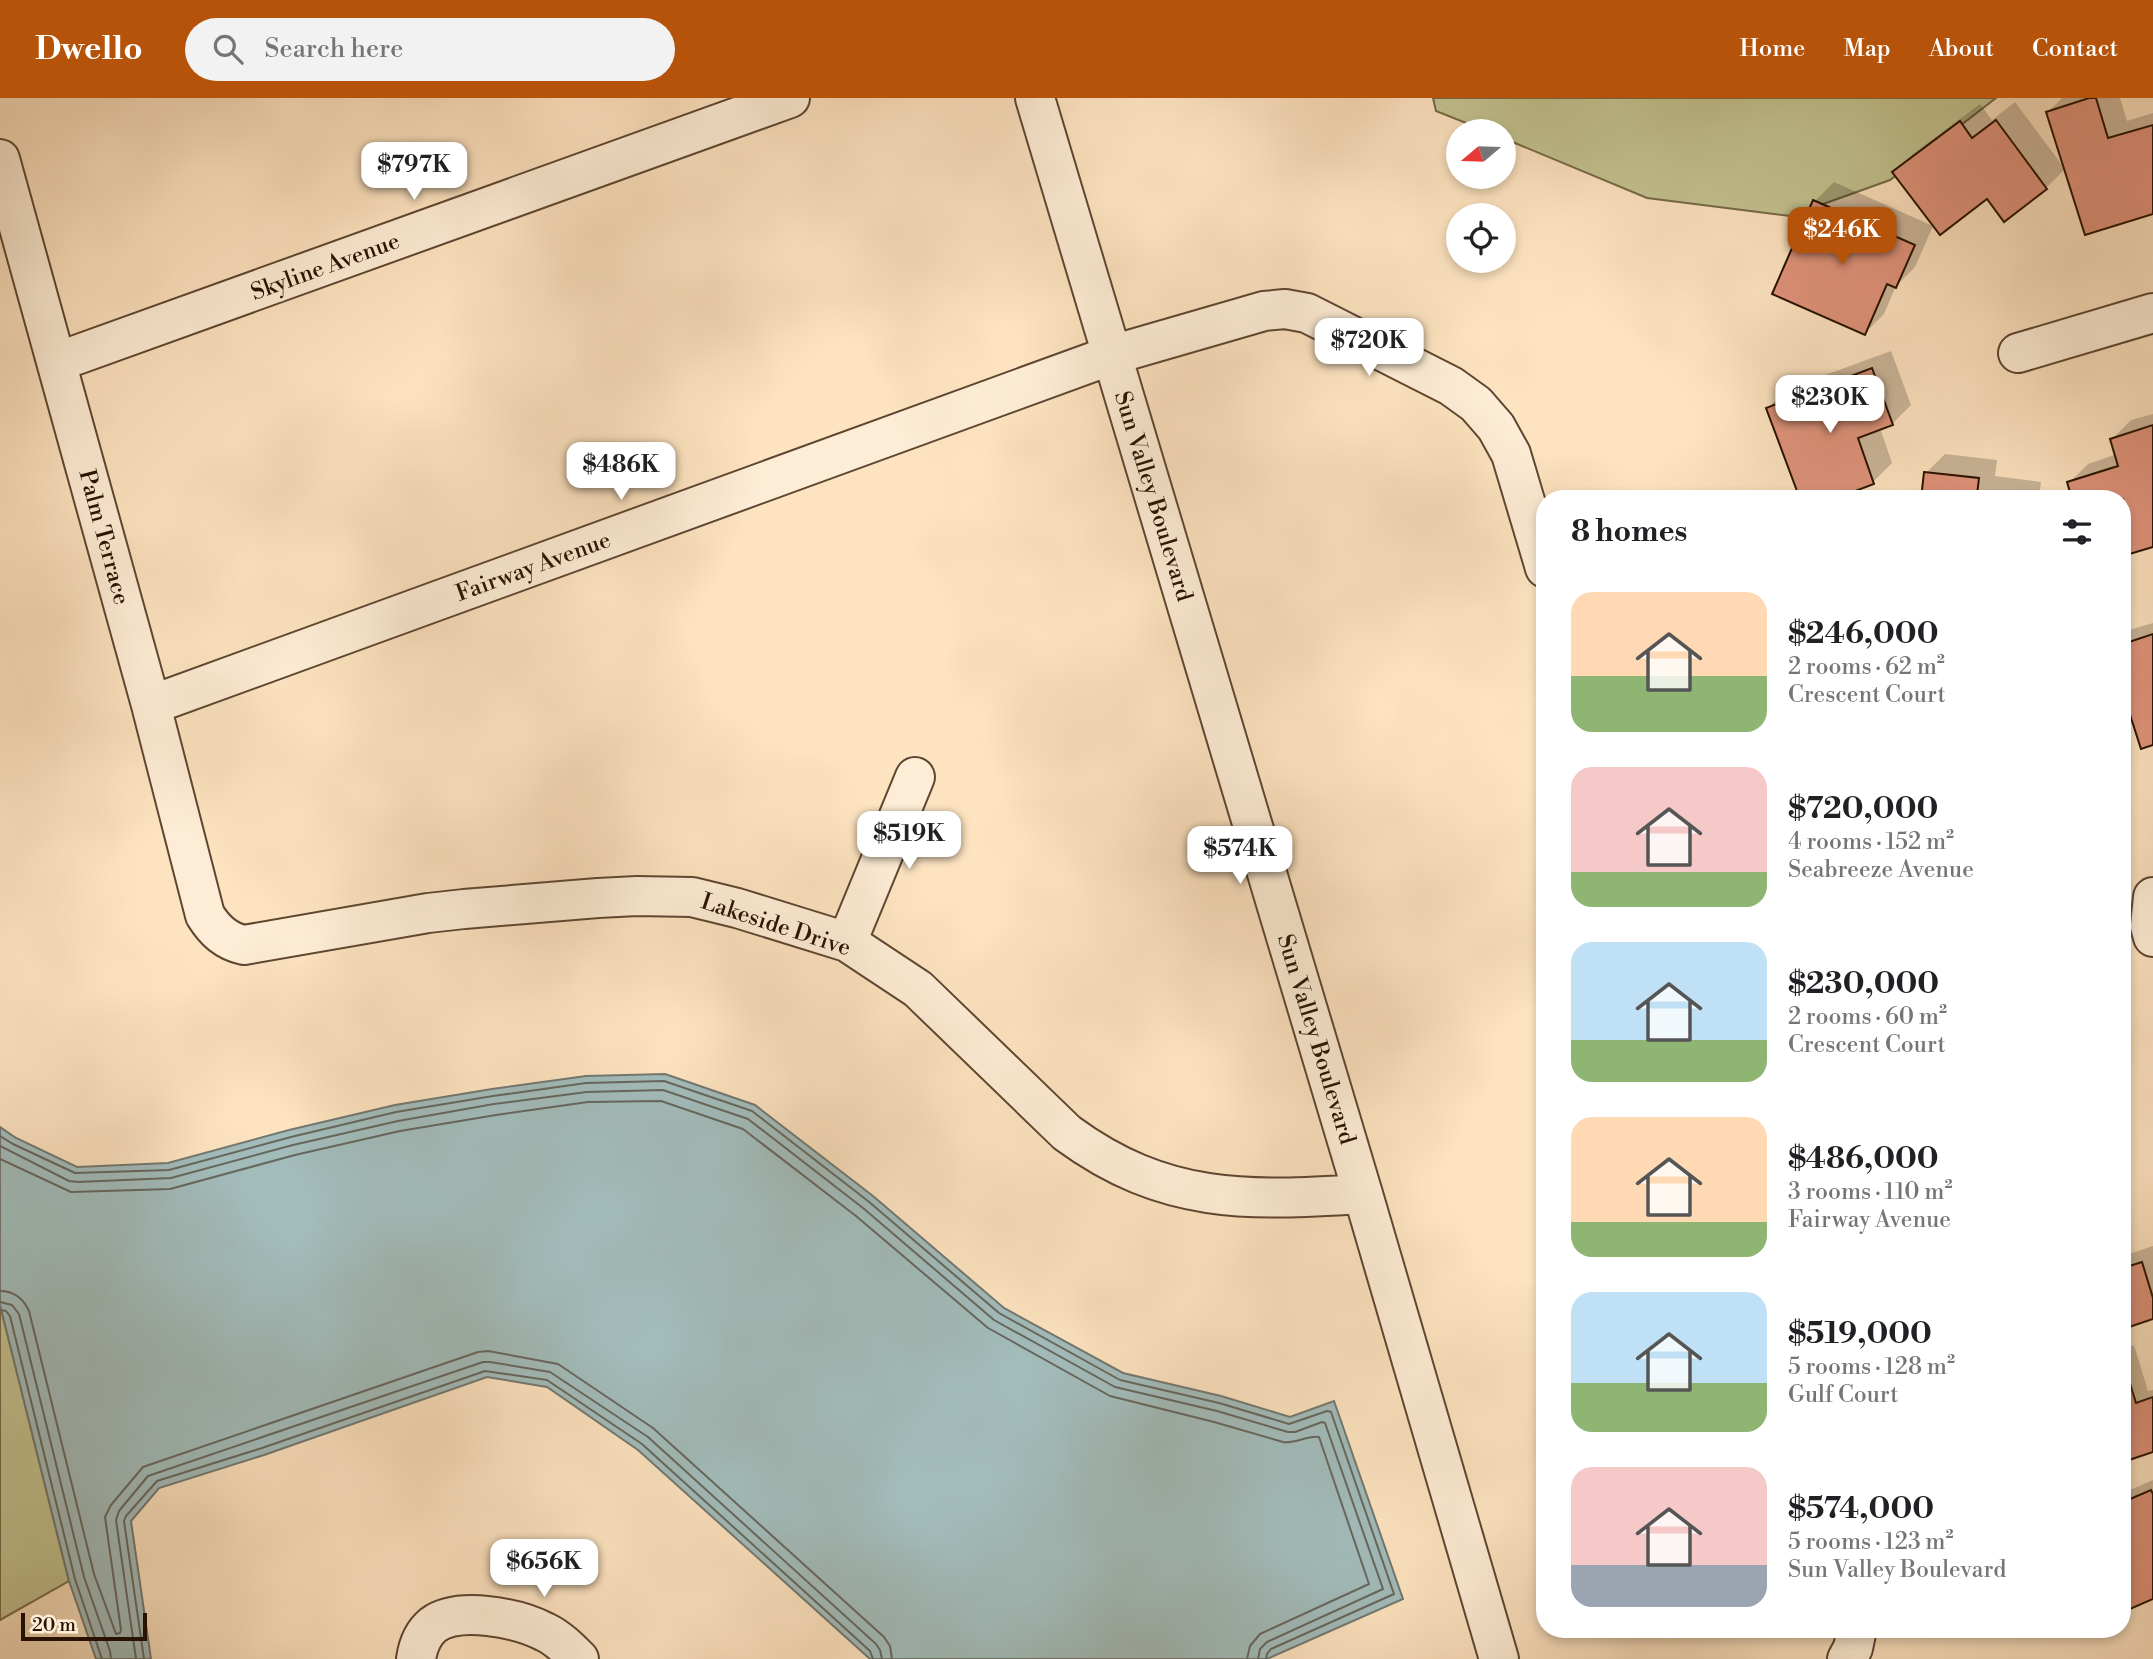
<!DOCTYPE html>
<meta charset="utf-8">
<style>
body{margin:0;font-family:"Libre Bodoni",serif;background:#f2f2f2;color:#202124;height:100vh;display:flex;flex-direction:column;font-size:26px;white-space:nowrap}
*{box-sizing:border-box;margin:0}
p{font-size:23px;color:#757577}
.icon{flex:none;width:38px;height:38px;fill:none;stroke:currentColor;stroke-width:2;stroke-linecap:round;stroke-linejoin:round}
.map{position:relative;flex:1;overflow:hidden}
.side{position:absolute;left:1536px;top:392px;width:595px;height:1148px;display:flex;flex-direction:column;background:#fff;border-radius:28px;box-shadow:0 4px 10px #0003}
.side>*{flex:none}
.needle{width:46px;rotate:251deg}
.controls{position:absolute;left:1446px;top:21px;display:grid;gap:14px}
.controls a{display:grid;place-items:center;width:70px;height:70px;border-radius:50%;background:#fff;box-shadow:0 4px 10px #0003;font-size:35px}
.scale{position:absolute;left:21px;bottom:18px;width:126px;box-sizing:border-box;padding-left:7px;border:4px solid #291201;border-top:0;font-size:19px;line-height:24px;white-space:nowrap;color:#291201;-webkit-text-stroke:5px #feedd6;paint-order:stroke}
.price{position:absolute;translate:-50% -60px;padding:0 16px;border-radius:14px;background:#fff;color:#222;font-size:23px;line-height:46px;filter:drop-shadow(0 2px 4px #0008)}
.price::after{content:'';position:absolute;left:50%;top:42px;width:21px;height:16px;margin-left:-10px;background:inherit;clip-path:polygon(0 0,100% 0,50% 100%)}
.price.current{background:#b45309;color:#fff}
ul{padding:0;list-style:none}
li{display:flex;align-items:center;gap:21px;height:175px;padding:0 35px}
li span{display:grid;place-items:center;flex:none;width:196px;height:140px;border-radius:21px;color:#555}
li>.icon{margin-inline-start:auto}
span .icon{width:84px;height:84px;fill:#fffc;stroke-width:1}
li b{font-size:30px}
h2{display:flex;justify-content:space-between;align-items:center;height:84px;padding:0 35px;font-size:30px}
header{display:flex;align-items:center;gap:42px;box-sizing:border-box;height:98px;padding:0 35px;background:#b45309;color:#fff}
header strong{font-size:33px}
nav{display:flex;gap:38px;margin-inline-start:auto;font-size:24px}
.search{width:490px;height:63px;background:#f2f2f2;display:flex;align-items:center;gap:18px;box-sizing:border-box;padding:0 24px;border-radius:38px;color:#757577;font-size:26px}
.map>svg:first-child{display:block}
.green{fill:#c3c390;stroke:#766a48;stroke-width:2}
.water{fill:#a2bcbb;stroke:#727871;stroke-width:2}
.shadow{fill:#0003}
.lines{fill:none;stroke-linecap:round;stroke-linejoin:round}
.shore{stroke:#66675e;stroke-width:2}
.building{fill:#df937b;stroke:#291201;stroke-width:2}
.minor-casing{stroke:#5e4631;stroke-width:42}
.minor{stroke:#feedd6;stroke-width:38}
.labels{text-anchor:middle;stroke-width:6;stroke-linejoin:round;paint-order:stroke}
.street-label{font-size:23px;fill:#291201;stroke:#feedd6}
</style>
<header>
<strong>Dwello</strong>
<div class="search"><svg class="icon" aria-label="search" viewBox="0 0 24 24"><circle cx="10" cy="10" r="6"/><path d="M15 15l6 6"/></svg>Search here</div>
<nav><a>Home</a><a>Map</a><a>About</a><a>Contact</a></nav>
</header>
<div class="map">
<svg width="2153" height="1561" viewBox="0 0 2153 1561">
<rect width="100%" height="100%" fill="#fde3c0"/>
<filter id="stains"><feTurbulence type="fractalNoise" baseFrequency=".00286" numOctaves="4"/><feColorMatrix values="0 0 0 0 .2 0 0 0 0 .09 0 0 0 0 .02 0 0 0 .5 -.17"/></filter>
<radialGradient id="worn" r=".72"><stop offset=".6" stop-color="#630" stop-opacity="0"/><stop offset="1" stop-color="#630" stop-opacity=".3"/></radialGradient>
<!-- green -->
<path class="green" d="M1433,0H1996L1890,82L1790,118L1647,100L1503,40V33H1486L1436,13Z
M0,1207L69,1483L0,1522Z"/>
<!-- water -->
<path class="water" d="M665,976L755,1007L873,1098L1004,1210L1123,1275L1221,1298L1290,1319L1334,1303L1403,1501L1267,1561H870L638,1352L547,1289L487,1279L264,1357L159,1390L131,1423L151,1561H96L69,1483L0,1207V1029L16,1040L77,1069L168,1065L289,1032L395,1007L492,991L586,978Z"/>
<!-- shadow -->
<path class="shadow" d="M2062,0H2120L2127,23L2153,15V114L2048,14Z
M2015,4L2065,71L2046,90L2004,122L1987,99L1895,75L1913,56L1980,6L1992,22Z
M1834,84L1933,128L1915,169L1896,188L1884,216L1865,235L1775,195L1815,103Z
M1891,253L1911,307L1892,326L1880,330L1892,365L1873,384L1829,401L1768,310L1787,291Z
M2153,316V447L2123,456V401L2069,385L2088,366L2117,356L2112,341L2131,322Z
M1945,356L1997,362L1995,378L2041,384L2039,401H1923L1926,375Z
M2153,525V645L2142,648L2123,589V539L2129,532Z
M2123,1047L2130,1070L2123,1077Z
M2123,1135L2129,1156L2153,1148V1219L2123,1229Z
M2134,1247L2148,1293L2153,1292V1353L2123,1362V1251Z
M2153,1382V1499L2131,1509L2123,1491V1395Z"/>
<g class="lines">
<!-- shore -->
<path class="shore" d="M0,1038L13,1046L75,1075L169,1072L291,1039L396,1014L493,998L586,985L664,983L752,1013L868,1103L999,1215L1120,1282L1219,1305L1289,1326L1327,1313L1331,1314L1394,1496L1271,1551L1267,1556L1266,1561
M0,1048L69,1083L78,1084L171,1080L293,1047L398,1023L494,1006L587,994L663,992L748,1021L863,1110L994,1222L1115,1289L1217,1313L1288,1334H1295L1322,1324L1325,1325L1383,1491L1267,1544L1260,1551L1258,1561
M0,1061L71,1094L170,1091L295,1057L400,1033L496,1017L588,1004L661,1003L743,1031L856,1118L988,1230L1110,1298L1214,1324L1283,1344C1296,1346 1307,1337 1319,1339L1369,1486L1260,1536L1250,1548L1247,1561
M0,1193C14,1193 23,1200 29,1213L94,1476L116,1536L120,1535L121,1532L105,1419L111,1407L143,1369L478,1254L488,1253L558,1266L653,1330L884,1539L890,1548L892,1561
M0,1204L12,1207L19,1216L84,1479L110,1553L111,1561
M0,1212L6,1213L10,1218L75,1481L102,1561
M136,1561L116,1422L119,1413L148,1378L483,1264H490L550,1274L648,1339L876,1546L880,1552L882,1561
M144,1561L124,1423L126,1418L157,1383L262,1350L485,1273L547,1282L642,1346L870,1553L873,1561"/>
</g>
<!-- building -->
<path class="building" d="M2089,0H2096L2108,40L2153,27V116L2085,137L2046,14Z
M1996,22L2047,91L2004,124L1987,101L1940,137L1892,74L1960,23L1972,40Z
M1813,102L1915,147L1896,190L1887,186L1865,237L1772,196Z
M1872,270L1893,327L1858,340L1874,386L1834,401H1800L1766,310Z
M2153,327V449L2123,458V401H2072L2067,384L2118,368L2110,341Z
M1924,374L1979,380L1977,397L2010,401H1921Z
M2153,536V647L2141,651L2123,595V546Z
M2142,1164L2153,1200V1221L2123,1231V1170Z
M2123,1263L2136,1305L2153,1299V1354L2123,1364Z
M2151,1392L2153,1396V1501L2130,1511L2123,1495V1404Z"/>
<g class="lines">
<!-- minor casing -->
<g class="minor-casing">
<path id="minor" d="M1035,0L1363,1096L1499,1561
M0,61L151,607L205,817C215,833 226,843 244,847L428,815L464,811L598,800L637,798L692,799L737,810L847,844L918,891L1067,1035C1165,1107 1248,1103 1363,1096
M2018,255L2153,215
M57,264L790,0
M151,607L1112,257L1264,213L1285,211L1307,215L1451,288L1476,306L1496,329L1511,356L1545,470
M2153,799L2150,828L2153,839
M847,844L915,679
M416,1561C418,1548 422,1536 433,1527C459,1508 518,1520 545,1534C558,1540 569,1551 579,1561
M1847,1561L1853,1550L1857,1531"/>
</g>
<!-- minor -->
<use href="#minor" class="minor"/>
</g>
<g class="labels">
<!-- street labels -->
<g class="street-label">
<text transform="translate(325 168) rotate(-20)" y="8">Skyline Avenue</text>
<text transform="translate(1154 398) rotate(73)" y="8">Sun Valley Boulevard</text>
<text transform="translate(105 439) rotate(75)" y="8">Palm Terrace</text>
<text transform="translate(533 468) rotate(-20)" y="8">Fairway Avenue</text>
<text transform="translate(776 826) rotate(18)" y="8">Lakeside Drive</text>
<text transform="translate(1317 941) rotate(73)" y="8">Sun Valley Boulevard</text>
</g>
</g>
<rect width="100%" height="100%" filter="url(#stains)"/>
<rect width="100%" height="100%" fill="url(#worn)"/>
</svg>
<div class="controls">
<a><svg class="needle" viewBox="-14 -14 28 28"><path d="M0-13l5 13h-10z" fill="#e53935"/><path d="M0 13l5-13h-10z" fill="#757577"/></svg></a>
<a><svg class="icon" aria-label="locate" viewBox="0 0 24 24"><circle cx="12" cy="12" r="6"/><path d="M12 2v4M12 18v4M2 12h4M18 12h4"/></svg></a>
</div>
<div class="scale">20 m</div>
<b class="price" style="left:414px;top:104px">$797K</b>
<b class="price current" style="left:1842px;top:169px">$246K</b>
<b class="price" style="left:1369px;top:280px">$720K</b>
<b class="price" style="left:1830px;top:337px">$230K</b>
<b class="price" style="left:621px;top:404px">$486K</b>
<b class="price" style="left:909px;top:773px">$519K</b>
<b class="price" style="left:1240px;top:788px">$574K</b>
<b class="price" style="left:544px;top:1501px">$656K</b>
<section class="side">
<h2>8 homes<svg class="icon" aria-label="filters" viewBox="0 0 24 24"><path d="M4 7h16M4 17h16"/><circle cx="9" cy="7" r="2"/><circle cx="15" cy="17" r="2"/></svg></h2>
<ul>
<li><span style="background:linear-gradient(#ffd9b3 60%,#8fb573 0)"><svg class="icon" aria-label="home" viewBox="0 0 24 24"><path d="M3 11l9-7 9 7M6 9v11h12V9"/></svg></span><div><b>$246,000</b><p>2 rooms · 62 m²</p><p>Crescent Court</p></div></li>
<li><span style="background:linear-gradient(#f6c9c9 75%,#8fb573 0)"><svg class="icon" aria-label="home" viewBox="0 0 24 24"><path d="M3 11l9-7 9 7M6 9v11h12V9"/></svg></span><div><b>$720,000</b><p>4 rooms · 152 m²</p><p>Seabreeze Avenue</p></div></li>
<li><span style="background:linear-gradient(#bfe0f5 70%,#8fb573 0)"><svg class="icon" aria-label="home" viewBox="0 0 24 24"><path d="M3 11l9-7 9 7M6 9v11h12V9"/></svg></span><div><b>$230,000</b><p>2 rooms · 60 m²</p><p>Crescent Court</p></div></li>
<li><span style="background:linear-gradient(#ffd9b3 75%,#8fb573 0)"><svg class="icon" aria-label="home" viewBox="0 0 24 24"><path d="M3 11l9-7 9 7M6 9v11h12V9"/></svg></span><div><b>$486,000</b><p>3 rooms · 110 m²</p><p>Fairway Avenue</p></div></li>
<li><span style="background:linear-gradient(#bfe0f5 65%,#8fb573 0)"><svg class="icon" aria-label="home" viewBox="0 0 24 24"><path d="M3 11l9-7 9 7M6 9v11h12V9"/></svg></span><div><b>$519,000</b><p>5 rooms · 128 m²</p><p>Gulf Court</p></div></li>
<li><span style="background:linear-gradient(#f6c9c9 70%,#9aa5b1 0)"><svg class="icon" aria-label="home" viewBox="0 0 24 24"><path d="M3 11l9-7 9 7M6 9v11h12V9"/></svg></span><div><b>$574,000</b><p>5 rooms · 123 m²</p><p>Sun Valley Boulevard</p></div></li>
</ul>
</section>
</div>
